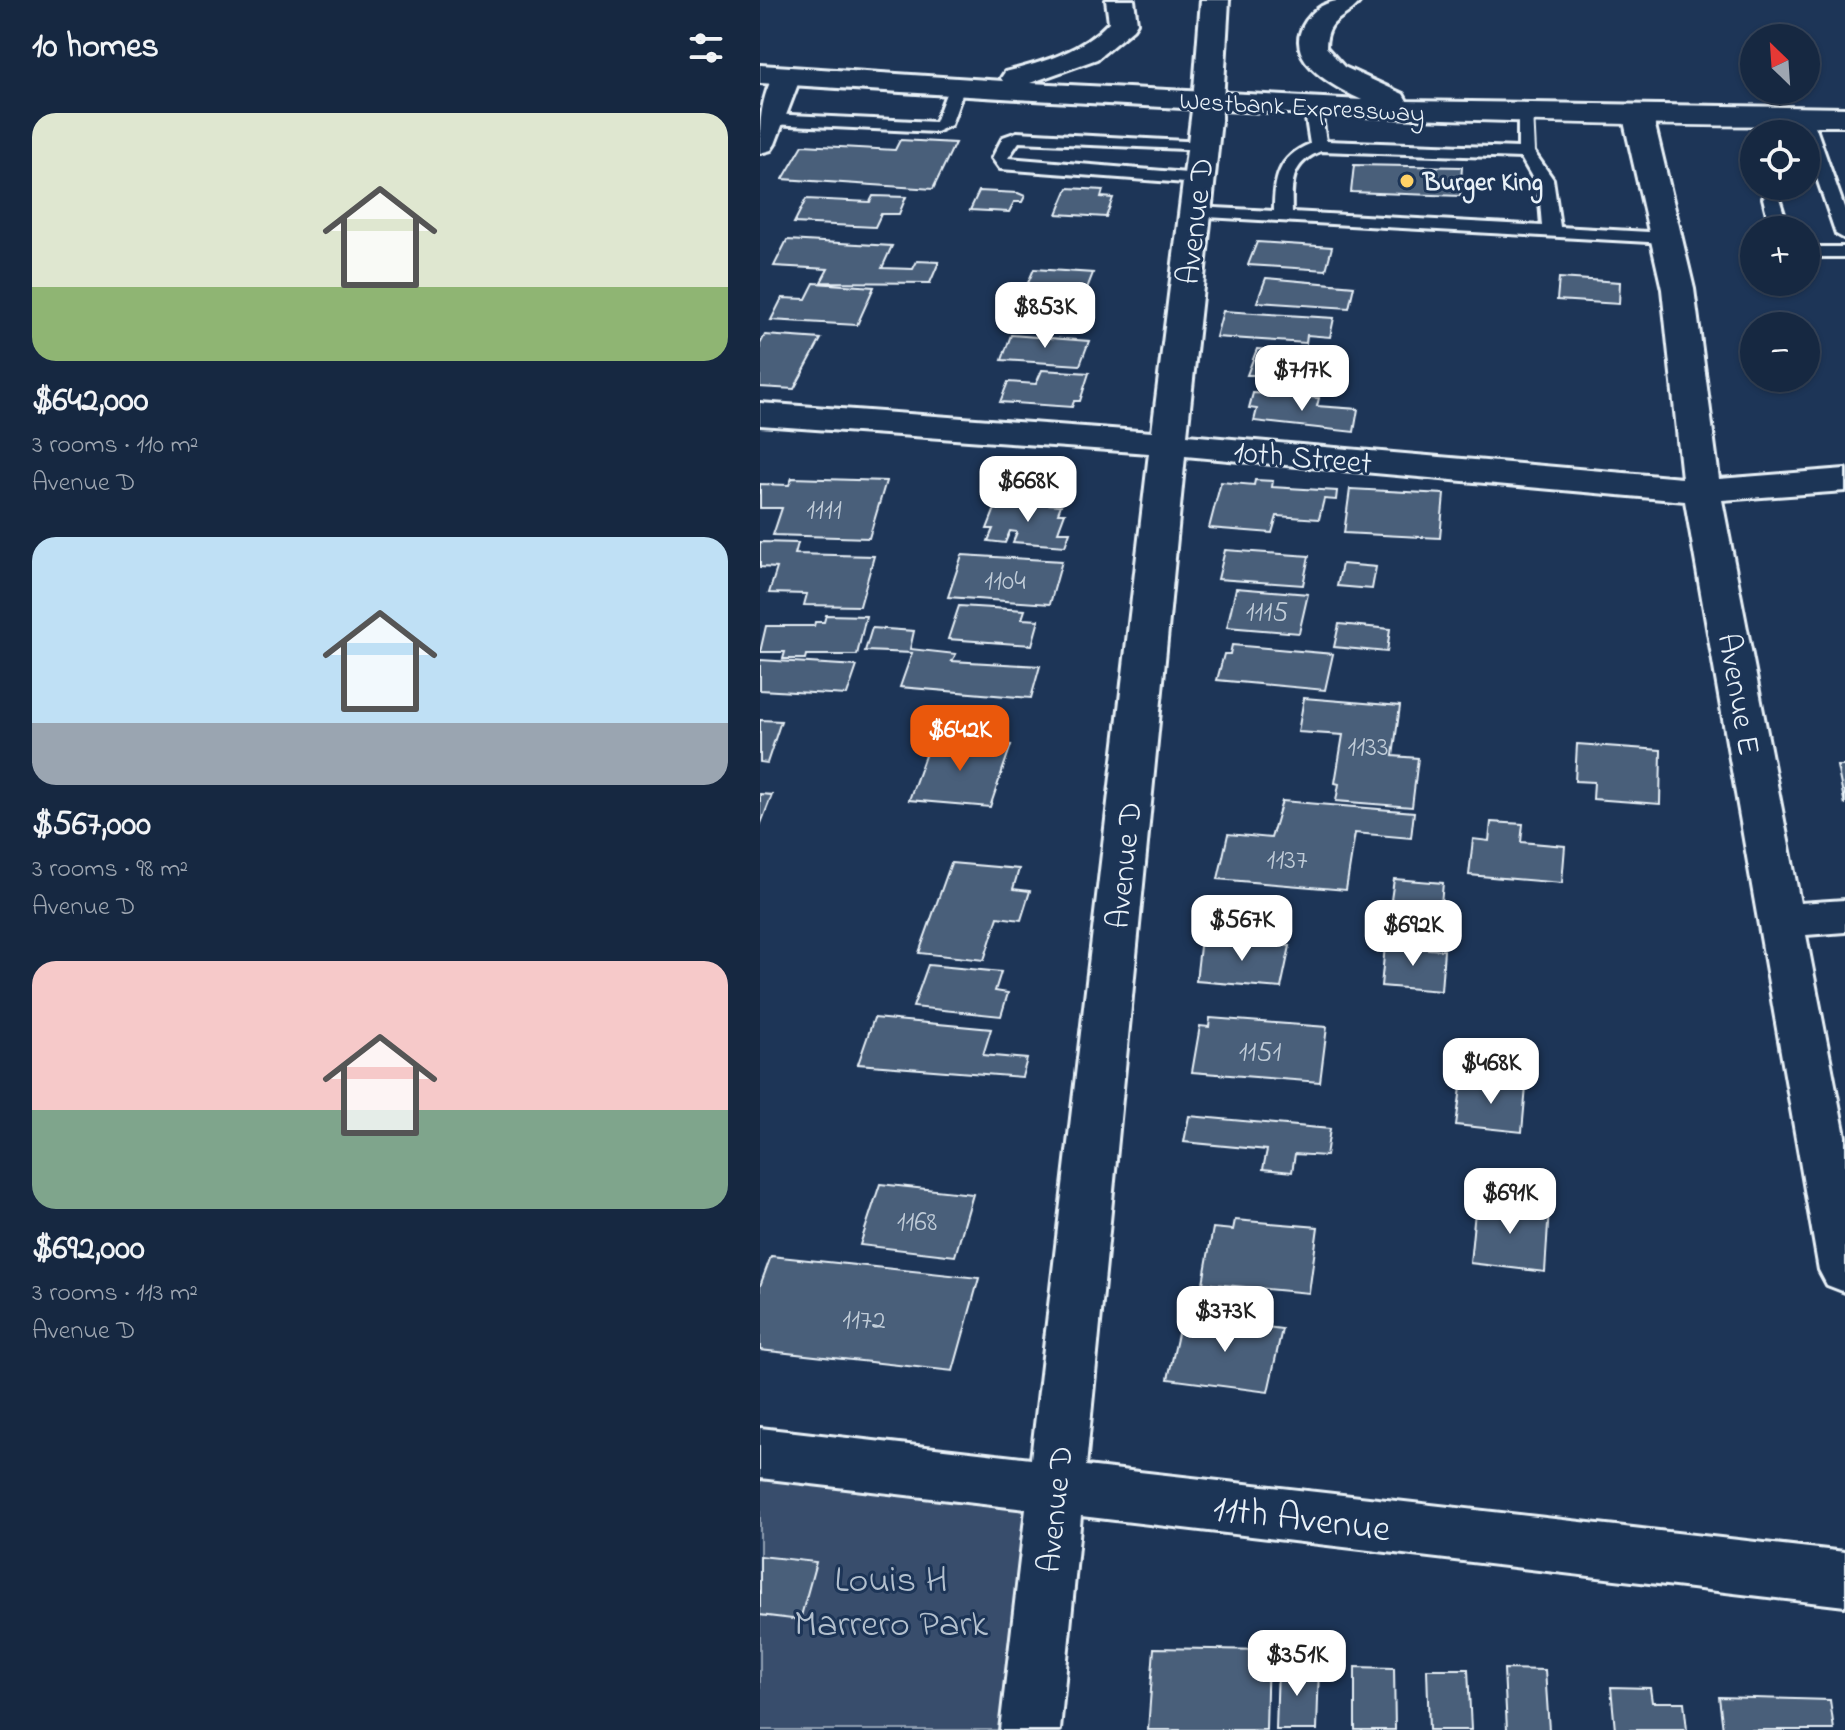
<!DOCTYPE html>
<meta charset="utf-8">
<style>
body{margin:0;font-family:"Indie Flower",sans-serif;background:#1f3048;color:#f1f3f6;height:100vh;display:flex;flex-direction:column;font-size:30px;white-space:nowrap}
*{box-sizing:border-box;margin:0}
p{font-size:26px;color:#9ea6b1}
.icon{flex:none;width:44px;height:44px;fill:none;stroke:currentColor;stroke-width:2;stroke-linecap:round;stroke-linejoin:round}
.map{position:relative;flex:1;overflow:hidden}
.sheet{display:flex;flex-direction:column;background:#162841;width:760px}
.sheet>*{flex:none}
.needle{width:52px;rotate:335deg}
.controls{position:absolute;left:980px;top:24px;display:grid;gap:16px}
.controls a{display:grid;place-items:center;width:80px;height:80px;border-radius:50%;background:#162841;box-shadow:0 2px 6px #0004,0 0 0 2px #35445a;font-size:40px}
.price{position:absolute;translate:-50% -68px;padding:0 18px;border-radius:16px;background:#fff;color:#222;font-size:26px;line-height:52px;filter:drop-shadow(0 2px 4px #0008)}
.price::after{content:'';position:absolute;left:50%;top:48px;width:24px;height:18px;margin-left:-12px;background:inherit;clip-path:polygon(0 0,100% 0,50% 100%)}
.price.on{background:#ea580c;color:#fff}
ul{padding:0;list-style:none}
li{display:grid;align-content:center;gap:16px;height:424px;padding:0 32px}
li span{display:grid;place-items:center;height:248px;border-radius:24px;color:#555}
li>.icon{margin-inline-start:auto}
span .icon{width:144px;height:144px;fill:#fffc;stroke-width:1}
li b{font-size:34px}
h2{display:flex;justify-content:space-between;align-items:center;height:96px;padding:0 32px;font-size:34px}
main{display:flex;flex:1;min-height:0}
.map>svg:first-child{display:block}
.green{fill:#374d6c;stroke:#909fb2;stroke-width:2}
.building{fill:#495e7a;stroke:#e8f1f8;stroke-width:2}
.lines{fill:none;stroke-linecap:round;stroke-linejoin:round}
.service-casing{stroke:#e8f1f8;stroke-width:6}
.minor-casing{stroke:#e8f1f8;stroke-width:6}
.trunk-casing{stroke:#e8f1f8;stroke-width:6}
.service{fill:#1d3557;fill-rule:evenodd}
.minor{fill:#1d3557;fill-rule:evenodd}
.trunk{fill:#1d3557;fill-rule:evenodd}
.poi-dot{fill:#ffd166;stroke:#1d3557;stroke-width:3}
.labels{text-anchor:middle;stroke-width:6;stroke-linejoin:round;paint-order:stroke}
.far-street-label{font-size:26px;fill:#e8f1f8;stroke:#1d3557}
.far-poi-label{font-size:26px;font-weight:bold;fill:#e8f1f8;stroke:#1d3557;text-anchor:start}
.number-label{font-size:28px;fill:#c0ccd8}
.street-label{font-size:32px;fill:#e8f1f8;stroke:#1d3557}
.near-street-label{font-size:38px;fill:#e8f1f8;stroke:#1d3557}
.near-park-label{font-size:38px;fill:#b3c0ce;stroke:#1d3557}
</style>
<main>
<section class="sheet">
<h2>10 homes<svg class="icon" aria-label="filters" viewBox="0 0 24 24"><path d="M4 7h16M4 17h16"/><circle cx="9" cy="7" r="2"/><circle cx="15" cy="17" r="2"/></svg></h2>
<ul>
<li><span style="background:linear-gradient(#dfe7d0 70%,#8fb573 0)"><svg class="icon" aria-label="home" viewBox="0 0 24 24"><path d="M3 11l9-7 9 7M6 9v11h12V9"/></svg></span><div><b>$642,000</b><p>3 rooms · 110 m²</p><p>Avenue D</p></div></li>
<li><span style="background:linear-gradient(#bfe0f5 75%,#9aa5b1 0)"><svg class="icon" aria-label="home" viewBox="0 0 24 24"><path d="M3 11l9-7 9 7M6 9v11h12V9"/></svg></span><div><b>$567,000</b><p>3 rooms · 98 m²</p><p>Avenue D</p></div></li>
<li><span style="background:linear-gradient(#f6c9c9 60%,#7fa58c 0)"><svg class="icon" aria-label="home" viewBox="0 0 24 24"><path d="M3 11l9-7 9 7M6 9v11h12V9"/></svg></span><div><b>$692,000</b><p>3 rooms · 113 m²</p><p>Avenue D</p></div></li>
</ul>
</section>
<div class="map">
<svg width="1085" height="1730" viewBox="0 0 1085 1730">
<rect width="100%" height="100%" fill="#1d3557"/>
<filter id="ink" filterUnits="userSpaceOnUse"><feTurbulence type="fractalNoise" baseFrequency=".0125" numOctaves="2"/><feDisplacementMap in="SourceGraphic" scale="16" xChannelSelector="R" yChannelSelector="G"/><feConvolveMatrix kernelMatrix="1 2 1 2 8 2 1 2 1" color-interpolation-filters="sRGB"/></filter>
<g filter="url(#ink)">
<!-- green -->
<path class="green" d="M0,1453L297,1487L270,1730H0Z"/>
<!-- building -->
<path class="building" d="M140,140L195,143L173,189L23,179L43,145L135,150Z
M594,165L702,167L700,196L591,192Z
M308,188L343,190L341,197L353,198L346,217L297,214Z
M219,191L258,193L265,196L262,202H254L249,212L210,210Z
M113,196L146,197L139,214H121L115,227L34,223L46,199L110,202Z
M27,240L132,246L122,268L153,269L157,261L179,262L170,283L61,282L68,269L14,266Z
M497,242L572,247L566,270L488,265Z
M274,269L333,273L315,319L254,315Z
M506,278L594,286L589,308L497,302Z
M799,278L860,282L859,304L797,300Z
M54,283L114,287L97,325L11,320L22,298L46,299Z
M463,311L574,318L570,337L547,335L546,343L456,337Z
M5,335L61,339L34,389L0,387V344Z
M251,335L329,341L320,365L242,360Z
M497,349L581,356L575,391L496,386L498,375H487Z
M282,370L329,373L320,401H314L312,407L240,402L248,382L276,384Z
M493,393L559,398L557,406L598,409L594,432L494,421L497,409L489,408Z
M234,462L283,464V468L313,469L306,494L224,490Z
M32,478L126,481L109,538L13,535L22,508H0V484L29,485Z
M495,480L513,481L512,487L577,491L576,500L564,499L559,519L517,516L512,533L449,528L461,482L494,485Z
M590,489L684,494L680,538L584,533Z
M238,501L301,505L298,513H305L298,532H310L305,546L253,542L257,532L250,531L245,543L228,541L233,529H227Z
M0,542L38,543L35,554L114,556L100,606L44,605L47,594L9,593L17,568L0,567Z
M465,550L549,556L543,585L458,579Z
M202,555L302,561L290,604L188,597Z
M582,564L616,567L612,589L577,586Z
M476,588L548,594L539,633L467,627Z
M199,606L265,610L262,619L279,620L272,645L188,639Z
M66,615L106,616L97,655H46L45,659H23L25,652H0L6,626H54L55,622H64Z
M579,624L630,629L627,652L574,647Z
M112,628L154,631L150,649L196,654L192,661L280,666L271,698L140,687L152,653L105,651Z
M472,645L573,654L565,690L457,680L464,654H470Z
M0,660L97,666L87,695L0,690Z
M544,698L640,706L633,756L658,758L652,807L576,801L579,784L575,783L583,735L538,732Z
M0,720L21,721L7,763L0,762Z
M171,739L251,745L230,807L149,800Z
M817,744L901,750L900,804L833,799L834,782L815,781Z
M1077,766H1085V805Z
M0,794L12,795L0,826Z
M522,801L654,812L651,838L595,833L586,890L458,879L468,834L511,838Z
M731,822L763,824L761,842L805,846L802,883L709,875L713,839L729,841Z
M191,863L259,869L253,889L270,891L261,920L238,917L224,960L159,953Z
M634,879L683,883L681,904L631,900Z
M441,938L530,946L521,988L436,981Z
M625,946L684,950L681,991L621,986Z
M168,965L241,972L235,991L248,993L241,1016L153,1007Z
M114,1018L231,1029L223,1055L267,1059L262,1077L98,1064Z
M450,1018L567,1027L560,1082L432,1072L440,1026L449,1027Z
M702,1080L766,1087L762,1132L696,1125Z
M429,1116L570,1129L566,1156L535,1154L532,1172L503,1169L507,1150L424,1142Z
M120,1184L213,1194L195,1256L100,1245Z
M716,1201L789,1208L785,1272L710,1263Z
M475,1220L558,1227L549,1293L443,1283L453,1228L473,1230Z
M11,1256L219,1278L193,1371L0,1350V1286Z
M422,1316L522,1329L508,1392L408,1379Z
M0,1556L56,1562L40,1620L0,1615Z
M394,1648L508,1650L506,1730H388Z
M518,1666L559,1667L557,1730H516Z
M595,1667L634,1668L635,1730H595Z
M667,1669H708L711,1730H669Z
M744,1669L785,1670L789,1730H747Z
M851,1687L890,1688L892,1702H924L927,1730H855Z
M959,1697L1070,1700L1074,1730H963Z"/>
<g class="lines">
<!-- service casing -->
<g class="service-casing">
<path id="service" d="M197,81L205,86L191,125L176,132L10,124L2,119L10,114L175,122L189,86Z
M552,101L560,106L566,141L758,148V115L772,112L774,152L793,179L800,227L906,233L915,238L906,243L429,216L426,212L435,207L514,211C514,179 518,157 550,144L544,106ZM561,151L761,158L779,189L782,226L532,212C531,183 531,163 561,151Z
M1044,112L1052,117L1085,210V239L1076,234L1046,146V134H1042L1036,117Z
M257,132L443,142L449,144V150L259,142L248,158L439,174L447,179L439,184L240,169L232,158L243,137Z
M1011,193L1019,198L1029,230H1011L1003,198Z
M1046,247H1085V257H1046Z"/>
</g>
<!-- minor casing -->
<g class="minor-casing">
<path id="minor" d="M441,0H469L463,102L427,435L922,478L902,289L863,117L868,111H888L893,117L934,289L959,479L1085,469V491L962,500L1040,903L1085,900V932L1046,935L1085,1136V1292L1067,1285L1059,1270L925,501L425,456L326,1466L1085,1552V1606L321,1516L300,1730H240L266,1509L0,1478V1428L271,1459L389,453L0,425V403L392,432L433,102Z
M27,67L37,70L41,76L15,144L11,150L0,153C0,123 0,96 17,70Z"/>
</g>
<!-- trunk casing -->
<g class="trunk-casing">
<path id="trunk" d="M346,0H374L377,23L373,29L337,59L270,83L602,100C573,86 520,59 546,21C561,0 576,0 601,0C586,21 567,15 566,47L584,67L643,94L647,101L1085,108V126C723,126 361,107 0,83V65L243,81L241,78L245,72C284,62 321,52 349,22Z"/>
</g>
<!-- service -->
<use href="#service" class="service"/>
<!-- minor -->
<use href="#minor" class="minor"/>
<!-- trunk -->
<use href="#trunk" class="trunk"/>
</g>
</g>
<!-- markers -->
<circle class="poi-dot" cx="647" cy="181" r="8"/>
<g class="labels">
<!-- far-street labels -->
<g class="far-street-label">
<text transform="translate(542 106) rotate(3)" y="9">Westbank Expressway</text>
</g>
<!-- far-poi labels -->
<g class="far-poi-label">
<text x="663" y="190">Burger King</text>
</g>
<!-- number labels -->
<g class="number-label">
<text x="64" y="518">1111</text>
<text x="245" y="589">1104</text>
<text x="507" y="620">1115</text>
<text x="608" y="755">1133</text>
<text x="527" y="868">1137</text>
<text x="500" y="1060">1151</text>
<text x="157" y="1230">1168</text>
<text x="104" y="1328">1172</text>
</g>
<!-- street labels -->
<g class="street-label">
<text transform="translate(434 221) rotate(-83)" y="11">Avenue D</text>
<text transform="translate(543 456) rotate(5)" y="11">10th Street</text>
<text transform="translate(980 694) rotate(80)" y="11">Avenue E</text>
<text transform="translate(363 865) rotate(-84)" y="11">Avenue D</text>
<text transform="translate(294 1509) rotate(-84)" y="11">Avenue D</text>
</g>
<!-- near-street labels -->
<g class="near-street-label">
<text transform="translate(542 1517) rotate(7)" y="13">11th Avenue</text>
</g>
<!-- near-park labels -->
<g class="near-park-label">
<text x="131" y="1591">Louis H<tspan x="131" dy="44">Marrero Park</tspan></text>
</g>
</g>
</svg>
<div class="controls">
<a><svg class="needle" viewBox="-14 -14 28 28"><path d="M0-13l5 13h-10z" fill="#e53935"/><path d="M0 13l5-13h-10z" fill="#9ea6b1"/></svg></a>
<a><svg class="icon" aria-label="locate" viewBox="0 0 24 24"><circle cx="12" cy="12" r="6"/><path d="M12 2v4M12 18v4M2 12h4M18 12h4"/></svg></a>
<a>+</a>
<a>−</a>
</div>
<b class="price" style="left:285px;top:350px">$853K</b>
<b class="price" style="left:542px;top:413px">$717K</b>
<b class="price" style="left:268px;top:524px">$668K</b>
<b class="price on" style="left:200px;top:773px">$642K</b>
<b class="price" style="left:482px;top:963px">$567K</b>
<b class="price" style="left:653px;top:968px">$692K</b>
<b class="price" style="left:731px;top:1106px">$468K</b>
<b class="price" style="left:750px;top:1236px">$691K</b>
<b class="price" style="left:465px;top:1354px">$373K</b>
<b class="price" style="left:537px;top:1698px">$351K</b>
</div>
</main>
